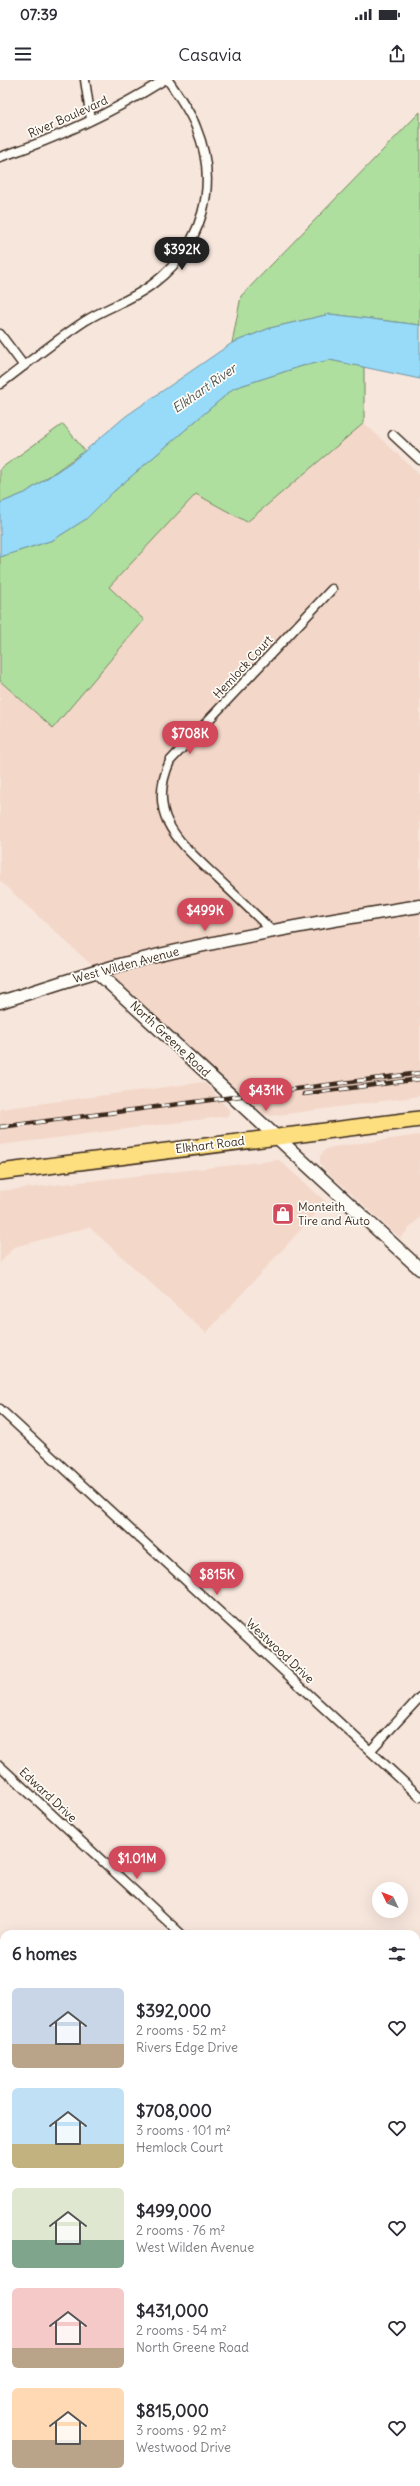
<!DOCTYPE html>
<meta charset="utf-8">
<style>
body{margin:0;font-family:Delius,sans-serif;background:#f2f2f3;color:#2b2b33;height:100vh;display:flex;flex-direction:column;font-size:15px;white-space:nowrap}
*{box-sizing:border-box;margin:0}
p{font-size:13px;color:#7c7c81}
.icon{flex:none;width:22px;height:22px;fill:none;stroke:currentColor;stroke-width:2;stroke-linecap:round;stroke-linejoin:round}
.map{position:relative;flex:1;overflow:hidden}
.panel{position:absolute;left:0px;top:1850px;width:420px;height:556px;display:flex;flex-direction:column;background:#fff;border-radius:12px 12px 0 0;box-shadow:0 4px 16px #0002}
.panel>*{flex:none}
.needle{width:26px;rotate:313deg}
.fabs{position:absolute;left:372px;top:1802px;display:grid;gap:8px}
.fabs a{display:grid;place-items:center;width:36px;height:36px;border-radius:50%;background:#fff;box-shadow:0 4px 16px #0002;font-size:20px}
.price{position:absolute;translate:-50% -34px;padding:0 9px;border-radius:14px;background:#d1495b;color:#fff;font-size:13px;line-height:26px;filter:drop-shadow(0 1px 2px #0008)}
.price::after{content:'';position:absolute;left:50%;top:24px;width:12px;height:9px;margin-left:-6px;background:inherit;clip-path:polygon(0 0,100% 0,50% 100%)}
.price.on{background:#222;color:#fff}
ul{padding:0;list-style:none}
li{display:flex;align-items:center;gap:12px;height:100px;padding:0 12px}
li span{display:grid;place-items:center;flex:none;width:112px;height:80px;border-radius:6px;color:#555}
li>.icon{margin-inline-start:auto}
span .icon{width:48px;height:48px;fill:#fffc;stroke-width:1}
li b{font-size:17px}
h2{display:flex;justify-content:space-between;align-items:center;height:48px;padding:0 12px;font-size:17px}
.status{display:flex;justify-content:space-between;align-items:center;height:28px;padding:0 20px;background:#fff;direction:ltr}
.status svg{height:11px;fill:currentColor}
header{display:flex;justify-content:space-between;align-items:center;height:52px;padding:0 12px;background:#fff;font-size:18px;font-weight:600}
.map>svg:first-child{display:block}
.built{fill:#f3d7c9}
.green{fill:#aedf9f;stroke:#74845e}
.water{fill:#97dbf9;stroke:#7294a1}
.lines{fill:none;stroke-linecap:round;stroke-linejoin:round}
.street-casing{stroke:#3b2a1e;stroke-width:11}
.secondary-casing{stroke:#3b2a1e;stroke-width:15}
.highway-casing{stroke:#3b2a1e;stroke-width:18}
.street{stroke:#fdfcf7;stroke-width:8}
.secondary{stroke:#fdfcf7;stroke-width:12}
.highway{stroke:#fedf80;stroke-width:15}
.rail-casing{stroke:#3b2a1e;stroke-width:4.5}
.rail{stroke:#fdfcf7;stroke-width:3;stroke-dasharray:9;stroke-linecap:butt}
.labels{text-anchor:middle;stroke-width:3.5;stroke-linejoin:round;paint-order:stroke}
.street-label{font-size:12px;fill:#3b2a1e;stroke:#fdfcf7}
.poi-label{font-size:12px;fill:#3b2a1e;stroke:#fdfcf7;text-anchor:start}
.water-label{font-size:13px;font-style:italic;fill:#525655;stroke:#fdfcf7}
</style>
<div class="status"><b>07:39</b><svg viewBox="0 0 49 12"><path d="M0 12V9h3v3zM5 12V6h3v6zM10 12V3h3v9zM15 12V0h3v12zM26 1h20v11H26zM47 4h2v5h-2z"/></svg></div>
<header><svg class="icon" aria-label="menu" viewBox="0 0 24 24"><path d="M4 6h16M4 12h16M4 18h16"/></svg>Casavia<svg class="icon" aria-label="share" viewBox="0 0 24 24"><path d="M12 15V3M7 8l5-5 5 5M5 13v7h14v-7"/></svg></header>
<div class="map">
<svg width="420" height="2406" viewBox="0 0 420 2406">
<rect width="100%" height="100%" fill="#f7e6dc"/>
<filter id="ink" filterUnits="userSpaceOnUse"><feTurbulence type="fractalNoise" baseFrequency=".025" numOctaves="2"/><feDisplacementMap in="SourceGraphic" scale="8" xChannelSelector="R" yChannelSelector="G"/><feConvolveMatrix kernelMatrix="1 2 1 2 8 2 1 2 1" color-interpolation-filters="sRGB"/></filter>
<g filter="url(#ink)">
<!-- built -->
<path class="built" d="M364,343L420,395V1016L271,1036L262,1033L223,997L98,891L0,801V601L52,647L144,540L108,507L196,414L247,442Z
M204,1002L230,1031L228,1036L0,1065V1029Z
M420,1055V1137L400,1158L324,1089L320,1083V1076L326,1069L333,1067Z
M279,1080L326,1122L206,1253L89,1147L14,1167L0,1183V1111Z"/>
<!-- green -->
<path class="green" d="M420,32V245L330,234L270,248L232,263L241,216Z
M330,280L364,287V343L247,442L196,414L109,507L144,540L53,648L0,601V477L53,460L86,439L113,412L234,308L302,286Z
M63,344L85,371L25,413L0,423V389Z"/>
<!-- water -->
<path class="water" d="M330,234L420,245V299L330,280L302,286L234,308L113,412L86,439L53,460L0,477V423L25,413L74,380L126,336L232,263L270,248Z"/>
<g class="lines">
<!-- street casing -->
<g class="street-casing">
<path id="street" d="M85,0L91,40
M0,77C58,58 113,32 164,0
M0,254L24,286
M0,304C28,283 56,260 85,241C107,227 133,220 154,203C203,165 220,105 196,47C190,31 178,15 168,0
M393,355L420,380
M272,851C253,832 234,814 214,795C178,761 146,735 170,681L332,509
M0,1329L420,1717
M370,1671L420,1617
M0,1686L181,1854
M0,1890L4,1894
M0,2092L4,2095
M416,2173L420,2174
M0,2282L4,2284
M416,2361L420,2364"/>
</g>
<!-- secondary casing -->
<g class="secondary-casing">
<path id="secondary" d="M97,892L420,1189
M0,922C43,909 87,893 131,882C226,858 323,841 420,826"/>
</g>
<!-- highway casing -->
<g class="highway-casing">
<path id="highway" d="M0,1092L420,1039"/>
</g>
<!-- street -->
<use href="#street" class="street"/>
<!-- secondary -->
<use href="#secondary" class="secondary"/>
<!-- highway -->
<use href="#highway" class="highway"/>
<!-- rail casing -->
<g class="rail-casing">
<path id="rail" d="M304,1014L420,999
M0,1047L420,993"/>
</g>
<!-- rail -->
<use href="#rail" class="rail"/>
</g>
</g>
<!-- icons -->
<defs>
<g id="shop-square" transform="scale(1.15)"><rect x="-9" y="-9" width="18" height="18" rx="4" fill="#d1495b" stroke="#fdfcf7"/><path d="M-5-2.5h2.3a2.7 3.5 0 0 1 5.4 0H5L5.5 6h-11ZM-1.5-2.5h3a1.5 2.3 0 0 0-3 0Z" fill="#fff"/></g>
</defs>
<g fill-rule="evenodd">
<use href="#shop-square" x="283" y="1134"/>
</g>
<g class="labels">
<!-- street labels -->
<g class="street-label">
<text transform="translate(68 37) rotate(-24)" y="4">River Boulevard</text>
<text transform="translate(243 587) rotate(-47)" y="4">Hemlock Court</text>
<text transform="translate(126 885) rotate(-15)" y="4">West Wilden Avenue</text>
<text transform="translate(170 959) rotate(43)" y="4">North Greene Road</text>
<text transform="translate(210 1065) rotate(-7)" y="4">Elkhart Road</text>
<text transform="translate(280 1571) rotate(43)" y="4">Westwood Drive</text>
<text transform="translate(48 1715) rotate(43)" y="4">Edward Drive</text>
</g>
<!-- poi labels -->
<g class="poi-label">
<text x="298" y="1131">Monteith<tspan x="298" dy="14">Tire and Auto</tspan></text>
</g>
<!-- water labels -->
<g class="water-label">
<text transform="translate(204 308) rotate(-35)" y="5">Elkhart River</text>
</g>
</g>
</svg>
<div class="fabs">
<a><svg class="needle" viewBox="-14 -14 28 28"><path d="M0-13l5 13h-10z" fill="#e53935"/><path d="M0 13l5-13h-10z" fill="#7c7c81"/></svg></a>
</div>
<b class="price on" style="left:182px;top:191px">$392K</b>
<b class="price" style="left:190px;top:675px">$708K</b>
<b class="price" style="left:205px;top:852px">$499K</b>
<b class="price" style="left:266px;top:1032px">$431K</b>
<b class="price" style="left:217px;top:1516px">$815K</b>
<b class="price" style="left:137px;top:1800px">$1.01M</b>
<section class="panel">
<h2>6 homes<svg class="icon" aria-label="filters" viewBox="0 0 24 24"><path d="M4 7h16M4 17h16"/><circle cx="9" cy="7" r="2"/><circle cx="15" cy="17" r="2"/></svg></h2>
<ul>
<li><span style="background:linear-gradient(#c9d6e8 70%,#b9a48a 0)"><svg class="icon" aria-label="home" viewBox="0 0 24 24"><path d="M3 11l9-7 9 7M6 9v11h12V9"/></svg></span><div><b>$392,000</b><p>2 rooms · 52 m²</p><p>Rivers Edge Drive</p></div><svg class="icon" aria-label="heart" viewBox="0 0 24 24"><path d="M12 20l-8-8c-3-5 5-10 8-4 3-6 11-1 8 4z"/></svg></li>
<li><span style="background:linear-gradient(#bfe0f5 70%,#c2b280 0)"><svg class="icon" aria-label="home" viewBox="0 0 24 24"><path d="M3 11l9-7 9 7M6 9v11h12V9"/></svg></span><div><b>$708,000</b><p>3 rooms · 101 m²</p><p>Hemlock Court</p></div><svg class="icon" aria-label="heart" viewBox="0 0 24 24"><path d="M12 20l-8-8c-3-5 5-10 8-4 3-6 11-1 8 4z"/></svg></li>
<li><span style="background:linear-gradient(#dfe7d0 65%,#7fa58c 0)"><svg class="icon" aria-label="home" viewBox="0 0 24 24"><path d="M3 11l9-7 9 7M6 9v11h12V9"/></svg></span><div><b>$499,000</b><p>2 rooms · 76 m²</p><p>West Wilden Avenue</p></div><svg class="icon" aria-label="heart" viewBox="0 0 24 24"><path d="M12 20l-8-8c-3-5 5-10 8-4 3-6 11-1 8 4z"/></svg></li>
<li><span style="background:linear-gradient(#f6c9c9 75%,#b9a48a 0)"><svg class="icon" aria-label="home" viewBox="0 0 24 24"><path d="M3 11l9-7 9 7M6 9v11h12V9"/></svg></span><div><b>$431,000</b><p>2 rooms · 54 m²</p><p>North Greene Road</p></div><svg class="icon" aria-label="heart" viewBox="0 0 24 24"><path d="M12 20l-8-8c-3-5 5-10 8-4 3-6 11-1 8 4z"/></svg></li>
<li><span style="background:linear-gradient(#ffd9b3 65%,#b9a48a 0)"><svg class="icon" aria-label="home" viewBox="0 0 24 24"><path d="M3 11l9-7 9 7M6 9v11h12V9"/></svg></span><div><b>$815,000</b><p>3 rooms · 92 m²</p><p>Westwood Drive</p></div><svg class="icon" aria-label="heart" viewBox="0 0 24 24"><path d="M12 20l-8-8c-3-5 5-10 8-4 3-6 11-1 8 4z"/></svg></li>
</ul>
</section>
</div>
